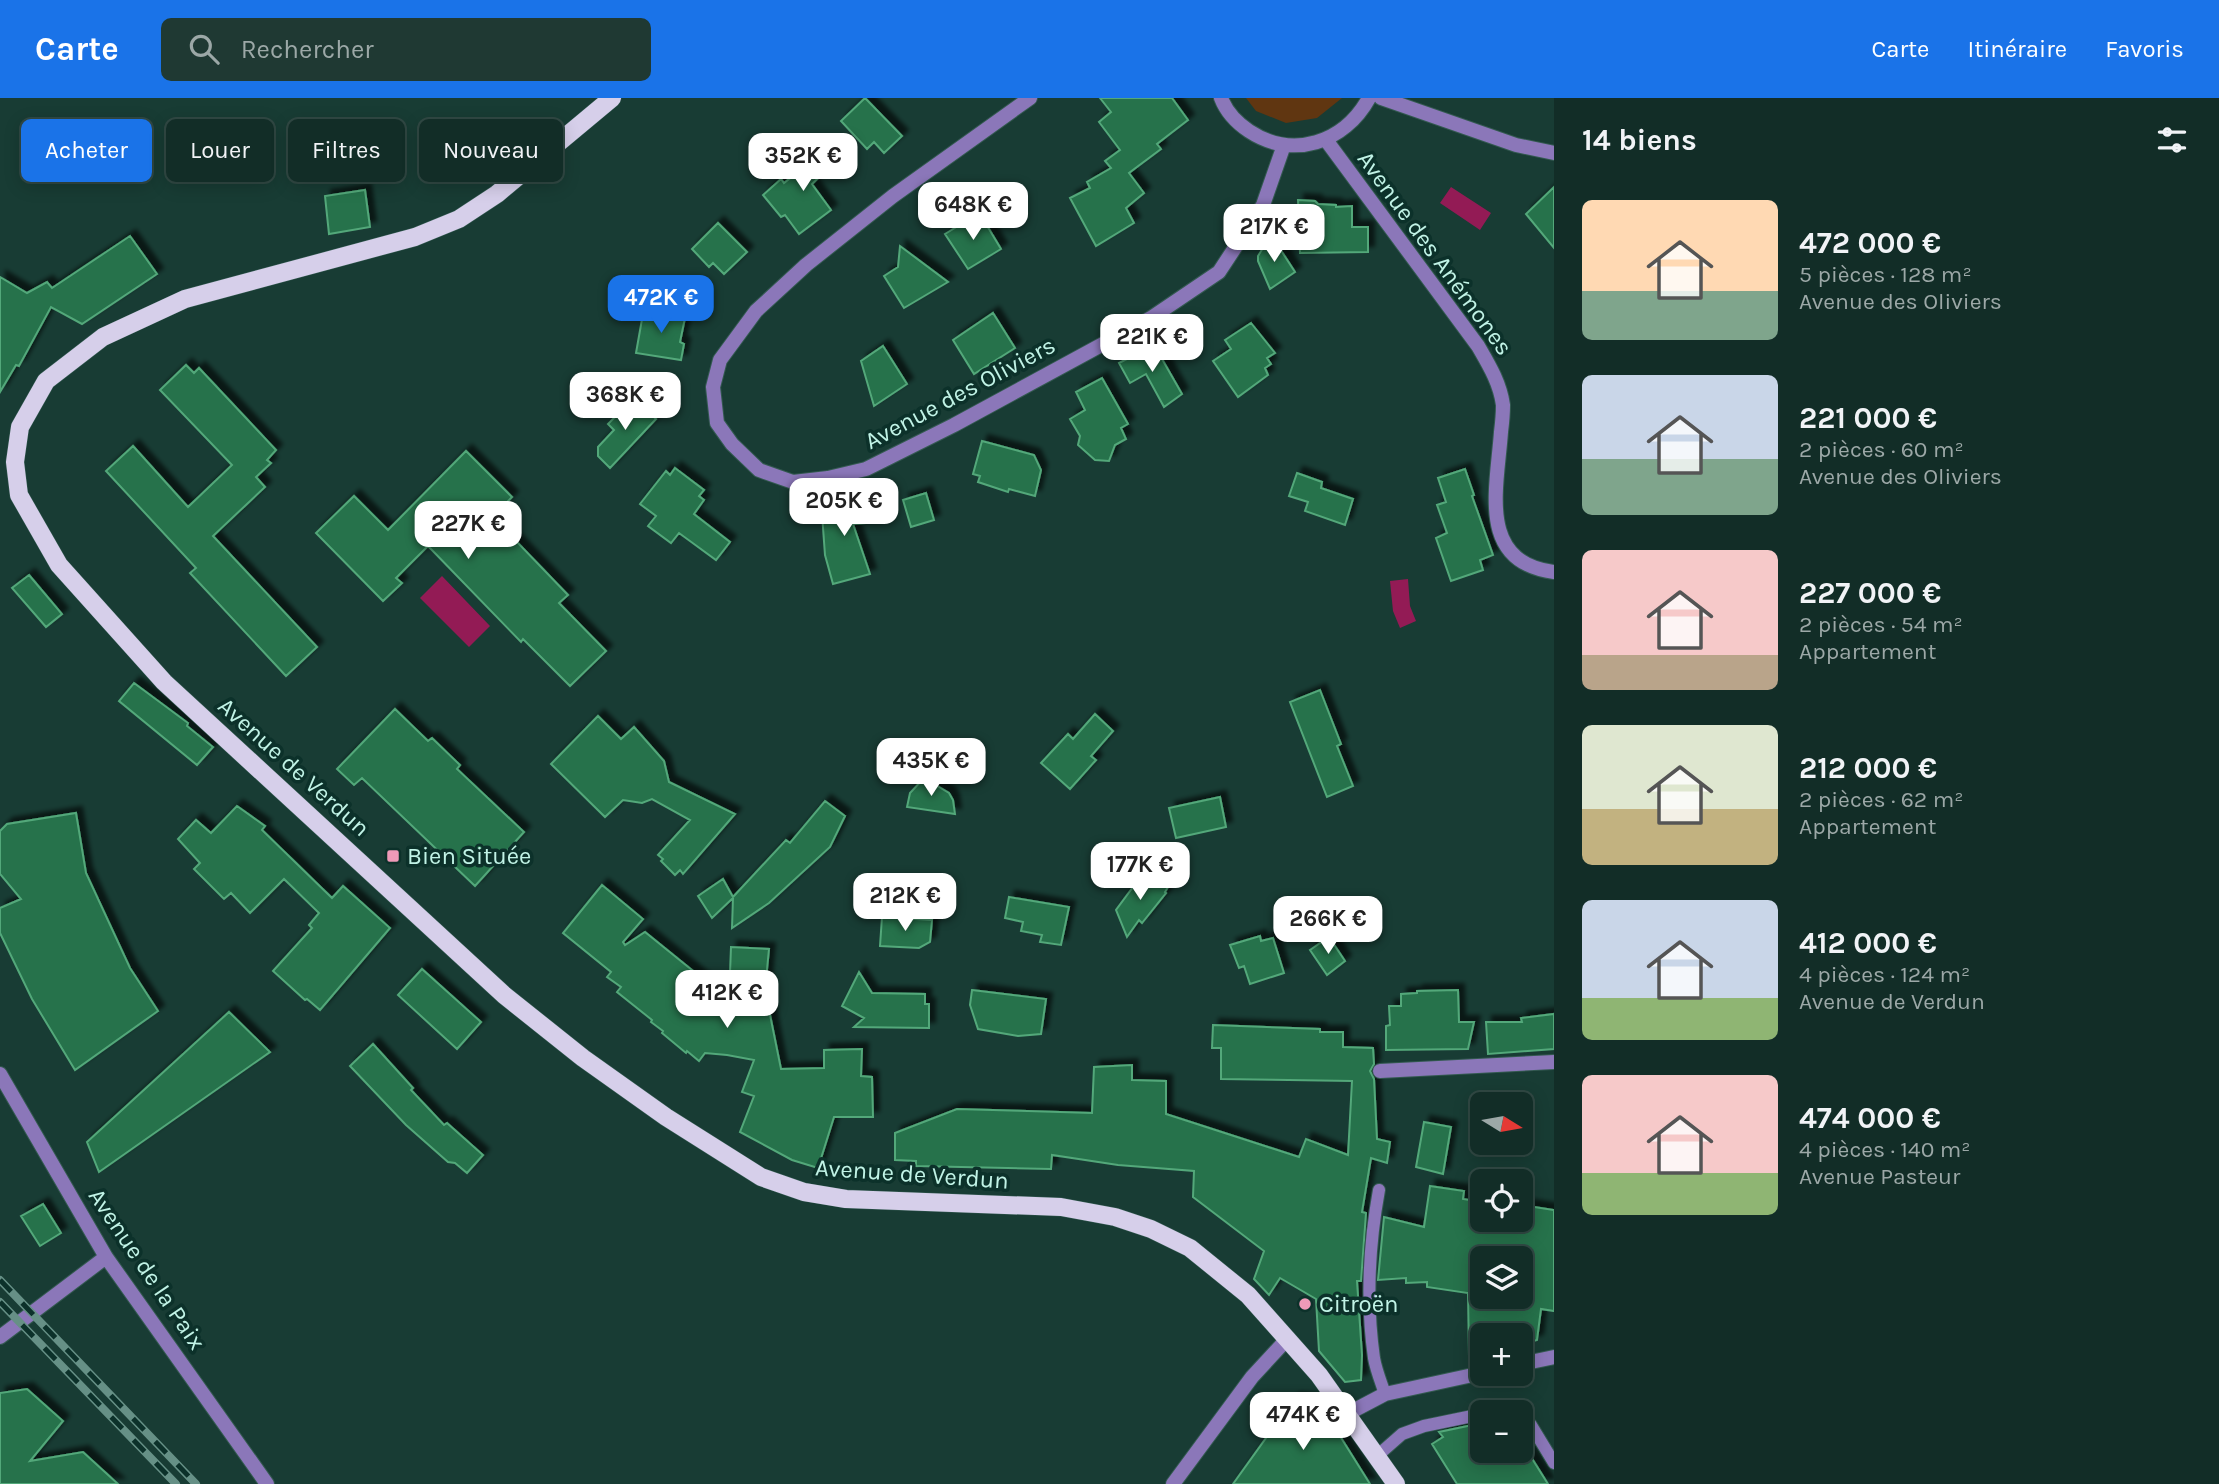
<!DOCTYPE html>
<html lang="fr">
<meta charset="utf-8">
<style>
body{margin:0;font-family:Karla,sans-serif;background:#1f3933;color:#f1f3f6;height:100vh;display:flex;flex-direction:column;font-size:26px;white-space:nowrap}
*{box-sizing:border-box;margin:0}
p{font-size:23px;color:#9ca8a7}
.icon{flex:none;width:38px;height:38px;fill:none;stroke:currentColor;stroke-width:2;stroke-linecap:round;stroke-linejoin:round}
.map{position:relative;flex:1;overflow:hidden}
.side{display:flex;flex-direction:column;background:#122d27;width:665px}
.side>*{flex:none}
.guide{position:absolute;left:21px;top:21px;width:665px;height:63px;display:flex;gap:14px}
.needle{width:46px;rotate:101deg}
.tools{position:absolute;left:1470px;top:994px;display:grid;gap:14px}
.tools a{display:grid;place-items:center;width:63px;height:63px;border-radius:10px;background:#122d27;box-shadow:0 4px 18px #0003,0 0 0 2px #314944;font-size:35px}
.price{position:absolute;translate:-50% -60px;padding:0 16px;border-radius:14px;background:#fff;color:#222;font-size:23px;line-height:46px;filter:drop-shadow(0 2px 4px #0008)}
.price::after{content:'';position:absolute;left:50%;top:42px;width:21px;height:16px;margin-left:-10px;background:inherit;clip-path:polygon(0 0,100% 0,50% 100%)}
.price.active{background:#1a73e8;color:#fff}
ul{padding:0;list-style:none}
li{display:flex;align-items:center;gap:21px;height:175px;padding:0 28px}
li span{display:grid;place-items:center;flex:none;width:196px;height:140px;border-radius:10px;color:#555}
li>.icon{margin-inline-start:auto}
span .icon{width:84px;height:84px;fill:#fffc;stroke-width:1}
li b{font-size:30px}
h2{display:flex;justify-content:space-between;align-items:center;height:84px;padding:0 28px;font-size:30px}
.pill{padding:0 24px;border-radius:10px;background:#122d27;box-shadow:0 4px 18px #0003,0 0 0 2px #314944;font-size:24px;line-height:63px}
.pill.active{background:#1a73e8;color:#fff}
header{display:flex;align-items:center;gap:42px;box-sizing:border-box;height:98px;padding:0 35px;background:#1a73e8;color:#fff}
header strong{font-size:33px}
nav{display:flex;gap:38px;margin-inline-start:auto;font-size:24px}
.search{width:490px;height:63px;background:#1f3933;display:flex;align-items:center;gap:18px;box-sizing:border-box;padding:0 24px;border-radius:10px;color:#9ca8a7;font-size:26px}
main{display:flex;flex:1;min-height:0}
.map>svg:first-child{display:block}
.green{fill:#603611}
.water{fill:#931b55}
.building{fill:#26724b;stroke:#53a87a;stroke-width:2;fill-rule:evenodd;filter:url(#shadow)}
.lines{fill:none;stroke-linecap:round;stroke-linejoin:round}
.lane-casing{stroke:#335950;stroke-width:14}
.street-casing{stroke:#335950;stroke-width:16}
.primary-casing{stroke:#335950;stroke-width:19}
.lane{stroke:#8b77b9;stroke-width:12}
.street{stroke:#8b77b9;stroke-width:14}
.primary{stroke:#d6cfea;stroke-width:18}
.rail-casing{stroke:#669086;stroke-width:8}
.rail{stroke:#0c312a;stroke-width:5;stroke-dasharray:16;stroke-linecap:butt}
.poi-dot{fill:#ef9ab8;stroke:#0c312a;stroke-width:2.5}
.labels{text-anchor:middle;stroke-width:7;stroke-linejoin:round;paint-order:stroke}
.street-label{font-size:24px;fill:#c1f3e6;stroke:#0c312a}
.poi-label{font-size:24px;fill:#c1f3e6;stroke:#0c312a;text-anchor:start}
</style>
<header>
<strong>Carte</strong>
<div class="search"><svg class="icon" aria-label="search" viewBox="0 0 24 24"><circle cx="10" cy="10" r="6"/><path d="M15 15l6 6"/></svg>Rechercher</div>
<nav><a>Carte</a><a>Itinéraire</a><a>Favoris</a></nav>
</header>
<main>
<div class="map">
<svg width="1554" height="1386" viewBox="0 0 1554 1386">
<defs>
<filter id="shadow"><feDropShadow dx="6" dy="-6" stdDeviation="2" flood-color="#0009"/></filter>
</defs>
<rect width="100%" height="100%" fill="#183c34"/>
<!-- green -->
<path class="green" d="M1246,0H1342L1317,20L1286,25L1256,13Z"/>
<!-- water -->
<path class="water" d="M1451,89L1491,115L1480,132L1440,105Z
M442,478L490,528L469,549L420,500Z
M1408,481L1410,508L1416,523L1400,530L1393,513L1390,483Z"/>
<!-- building -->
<path class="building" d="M865,0L902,38L884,55L874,44L867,51L841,23Z
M1100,0H1172L1188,22L1157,46L1161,51L1129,75L1144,95L1126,110L1134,125L1096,148L1070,100L1090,90L1087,84L1111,70L1105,63L1120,52L1099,24L1111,14Z
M832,47L841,58L812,86L831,112L799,136L785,117L781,119L763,97L781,81L784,85Z
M1554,89V150L1526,116Z
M365,92L370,129L329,136L325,98Z
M1298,102L1315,103L1318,106L1336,107V109L1352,108V129H1368V154L1300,155Z
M973,119L976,124L983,121L1001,151L968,171L945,136Z
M718,125L747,154L724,176L713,165L709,169L692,151Z
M1271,137L1295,174L1270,191L1258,163V158Z
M130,138L157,176L82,226L51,209L19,268L16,267L0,294V179L27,195L47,184L52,190Z
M900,148L948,184L904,210L884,178L898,169Z
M644,210L665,213L664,217L685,220L680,244L684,246L681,262L636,255Z
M993,215L1015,250L974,276L953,242Z
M1251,225L1275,255L1267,260L1271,266L1265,270L1268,277L1238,299L1213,263L1231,251L1225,242Z
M1154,247L1182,296L1164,309L1146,276L1130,285L1119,265Z
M883,248L907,286L874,308L861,263Z
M186,267L194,275L199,270L276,352L267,362L271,365L256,379L265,389L213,438L317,549L286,578L190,475L196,470L106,373L133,348L188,409L232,367L160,292Z
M1102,280L1128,326L1121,330L1126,341L1115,347L1109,363L1095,362L1078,347L1080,338L1070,321L1085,312L1076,294Z
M634,300L656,321L610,370L598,358V349L614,332L608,326Z
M982,343L1034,357L1041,372L1035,398L1009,391L1008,394L978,384L980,378L973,376Z
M466,353L512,399L493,419L568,497L559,505L606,553L570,588L523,541L521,544L428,448L396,480L402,485L383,503L316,435L354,398L388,432Z
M675,370L704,392L699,398L704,402L694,416L730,444L716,462L679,435L671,445L648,428L656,418L640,406L666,373L670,377Z
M1465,371L1474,397L1472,398L1493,457L1480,462L1483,472L1451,483L1436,440L1447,435L1437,407L1446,404L1438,380Z
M1297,375L1322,384L1321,390L1353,401L1345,427L1305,413L1308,404L1289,398Z
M926,395L934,422L911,429L903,402Z
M863,398L865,425L853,426L870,476L833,486L825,457L821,402Z
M29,477L62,516L46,529L12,490Z
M134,585L188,625L187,628L213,649L197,667L119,603Z
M1320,592L1341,646L1337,648L1353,688L1327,699L1290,604Z
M395,611L428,643L432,640L460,667L457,671L524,734L475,788L362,680L354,687L337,671Z
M1095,616L1113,633L1091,658L1096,662L1070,691L1041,665L1068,636L1073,641Z
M598,618L621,641L634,629L664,663L669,684L735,716L683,776L680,772L675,777L661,763L663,761L658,757L690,722L652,701L642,705L623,702L605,719L551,666Z
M924,680L949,695L953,702L955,716L907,709L910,695Z
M1220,699L1226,729L1176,740L1169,710Z
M825,703L845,718L830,749L769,805L732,830L733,800L712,820L698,798L723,781L733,799L786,742L790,745Z
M237,708L265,728L262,732L332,800L343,788L390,830L320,912L307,901L305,902L273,873L312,830L309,827L319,815L284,781L250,815L231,795L224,801L194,771L200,765L178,741L196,722L211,735Z
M76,715L86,775L130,870L158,913L75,972L32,901L0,835V810L21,801L0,776V733L7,726Z
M1155,779L1168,789L1165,794L1166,795L1142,825L1139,822L1127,839L1116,812L1139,781Z
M602,787L643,821L623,844L625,847L645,834L729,902L731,849L769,851L765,892L781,971L824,970V952L862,951L861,978L872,979L873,1019H834L818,1070L792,1062L740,1034L754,998L742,994L754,962L727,957L705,955L699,963L687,953L686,955L662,935L663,933L651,924L652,922L617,894L621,889L607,879L611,874L563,835Z
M1009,799L1069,809L1061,847L1040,844L1042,837L1021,833L1023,824L1005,820Z
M882,819L932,822L930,844L919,850L880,848Z
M1260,838L1261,843L1273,840L1284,875L1250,886L1244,868L1239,870L1230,847Z
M1329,839L1345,863L1327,877L1310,852Z
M422,871L481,924L457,951L398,897Z
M859,874L872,895L925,896V906H929V930L854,929L864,920L842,908Z
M972,892L1046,901L1041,936L1018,938L978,931L970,907Z
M1458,892L1459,924H1474L1468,951L1386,952V928L1390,927L1389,908H1401V896L1417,895V893Z
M229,914L270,954L99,1074L87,1044Z
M1554,916V951L1488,956L1486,924H1522L1521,920Z
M1213,927L1320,931V934H1343V949L1373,950L1374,966L1370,973L1374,981L1377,1041L1390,1044L1387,1065L1371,1060L1362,1114L1366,1115L1361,1183H1357L1362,1257L1361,1282L1345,1284L1319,1253L1316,1201L1280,1180L1269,1197L1254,1181L1264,1153L1193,1099L1194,1073L1118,1067L1052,1057L1051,1071L916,1068V1063L895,1062V1035L957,1011L1092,1015L1094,969L1132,967V982L1166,983V1016L1299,1059L1306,1041L1348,1057L1352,983L1221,981V950H1212Z
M373,946L413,990L411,992L444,1027L447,1025L483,1057L467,1075L455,1065L448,1064L406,1027L350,968Z
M1424,1024L1451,1029L1443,1076L1416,1069Z
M1430,1088L1464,1093L1463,1101L1482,1104V1122H1521V1107L1554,1112V1213L1541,1211L1537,1242L1521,1247V1237H1482V1256L1469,1259L1468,1195L1427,1189V1184L1406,1185V1180L1378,1182L1384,1119L1424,1129ZM1482,1160H1521V1199H1482Z
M43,1106L61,1135L40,1148L21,1118Z
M27,1291L63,1323L30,1363L83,1354L118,1386H0V1295Z
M1294,1301L1318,1303L1370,1386H1233Z
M1482,1325V1353H1521V1343L1548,1386H1457L1432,1346L1443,1339L1439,1334Z"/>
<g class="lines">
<!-- lane casing -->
<g class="lane-casing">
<path id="lane" d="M1379,1092C1369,1147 1366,1204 1374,1260C1376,1272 1381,1284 1385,1296
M1521,1320L1531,1327L1554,1365
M1377,1358L1402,1336L1424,1328L1482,1316"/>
</g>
<!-- street casing -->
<g class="street-casing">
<path id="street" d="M1030,0L893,98L806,167L756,213L720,262L713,289L717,325L732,346L759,372L793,384L828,380L866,371L954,327L1151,220L1219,174L1263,107L1284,47
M1221,0C1226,13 1237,25 1249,33C1293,62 1344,45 1369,0
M1381,0L1516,47L1554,55
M1326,42L1478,248C1489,267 1500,285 1503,307C1503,316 1502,326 1501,334C1497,391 1477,464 1554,474
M1380,973L1554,964
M0,976L106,1159L267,1386
M0,1239L106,1159
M1521,1266L1554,1259
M1347,1316L1385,1296L1482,1275
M1173,1386L1252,1279L1288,1240"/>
</g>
<!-- primary casing -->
<g class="primary-casing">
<path id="primary" d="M612,0L497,96L459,121L415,139L185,201L103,239L46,283L20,329L15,364L19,397L59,467L164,584L504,897L583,960L666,1019L761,1079L804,1094L846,1101L1061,1109L1115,1119L1151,1131L1190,1150L1248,1197L1319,1277L1396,1386"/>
</g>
<!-- lane -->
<use href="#lane" class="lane"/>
<!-- street -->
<use href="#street" class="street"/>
<!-- primary -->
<use href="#primary" class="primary"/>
<!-- rail casing -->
<g class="rail-casing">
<path id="rail" d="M0,1182L196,1386
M0,1204L176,1386"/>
</g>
<!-- rail -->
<use href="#rail" class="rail"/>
</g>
<!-- markers -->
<g class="poi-dot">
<rect x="386" y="751" width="14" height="14" rx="3.5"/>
<circle cx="1305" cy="1206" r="7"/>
</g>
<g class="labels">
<!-- street labels -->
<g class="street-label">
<text transform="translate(1435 155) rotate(54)" y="8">Avenue des Anémones</text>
<text transform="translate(960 295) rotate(-28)" y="8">Avenue des Oliviers</text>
<text transform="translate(294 669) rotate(42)" y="8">Avenue de Verdun</text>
<text transform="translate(912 1076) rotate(4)" y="8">Avenue de Verdun</text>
<text transform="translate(147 1171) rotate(56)" y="8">Avenue de la Paix</text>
</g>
<!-- poi labels -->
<g class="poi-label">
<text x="407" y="766">Bien Située</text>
<text x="1319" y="1214">Citroën</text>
</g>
</g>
</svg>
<div class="tools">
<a><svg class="needle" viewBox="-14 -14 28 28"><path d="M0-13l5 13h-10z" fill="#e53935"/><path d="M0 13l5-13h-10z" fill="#9ca8a7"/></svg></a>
<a><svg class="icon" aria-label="locate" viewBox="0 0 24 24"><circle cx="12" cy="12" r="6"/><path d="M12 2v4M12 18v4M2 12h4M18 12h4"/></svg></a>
<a><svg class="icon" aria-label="layers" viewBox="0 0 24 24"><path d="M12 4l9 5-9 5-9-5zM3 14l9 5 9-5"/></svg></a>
<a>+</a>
<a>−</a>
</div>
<b class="price" style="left:803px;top:95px">352K €</b>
<b class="price" style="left:973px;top:144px">648K €</b>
<b class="price" style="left:1274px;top:166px">217K €</b>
<b class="price active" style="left:661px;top:237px">472K €</b>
<b class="price" style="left:1152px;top:276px">221K €</b>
<b class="price" style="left:625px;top:334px">368K €</b>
<b class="price" style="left:844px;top:440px">205K €</b>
<b class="price" style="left:468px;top:463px">227K €</b>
<b class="price" style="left:931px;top:700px">435K €</b>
<b class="price" style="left:1140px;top:804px">177K €</b>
<b class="price" style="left:905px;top:835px">212K €</b>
<b class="price" style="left:1328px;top:858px">266K €</b>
<b class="price" style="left:727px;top:932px">412K €</b>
<b class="price" style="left:1303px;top:1354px">474K €</b>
<div class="guide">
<a class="pill active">Acheter</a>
<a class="pill">Louer</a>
<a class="pill">Filtres</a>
<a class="pill">Nouveau</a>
</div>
</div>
<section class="side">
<h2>14 biens<svg class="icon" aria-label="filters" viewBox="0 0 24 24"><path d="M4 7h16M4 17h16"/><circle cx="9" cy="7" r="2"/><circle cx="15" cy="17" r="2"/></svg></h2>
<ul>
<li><span style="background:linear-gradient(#ffd9b3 65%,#7fa58c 0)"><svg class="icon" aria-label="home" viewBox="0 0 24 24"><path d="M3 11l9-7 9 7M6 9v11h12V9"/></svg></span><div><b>472 000 €</b><p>5 pièces · 128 m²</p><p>Avenue des Oliviers</p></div></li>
<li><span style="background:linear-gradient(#c9d6e8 60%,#7fa58c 0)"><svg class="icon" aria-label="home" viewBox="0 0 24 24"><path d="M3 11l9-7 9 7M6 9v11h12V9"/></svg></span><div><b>221 000 €</b><p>2 pièces · 60 m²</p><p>Avenue des Oliviers</p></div></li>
<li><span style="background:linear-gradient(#f6c9c9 75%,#b9a48a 0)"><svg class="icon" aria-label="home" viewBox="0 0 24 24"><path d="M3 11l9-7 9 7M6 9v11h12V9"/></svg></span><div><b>227 000 €</b><p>2 pièces · 54 m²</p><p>Appartement</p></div></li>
<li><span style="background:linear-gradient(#dfe7d0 60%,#c2b280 0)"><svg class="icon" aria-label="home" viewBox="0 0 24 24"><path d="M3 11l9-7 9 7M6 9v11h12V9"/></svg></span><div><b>212 000 €</b><p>2 pièces · 62 m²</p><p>Appartement</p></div></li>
<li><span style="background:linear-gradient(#c9d6e8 70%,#8fb573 0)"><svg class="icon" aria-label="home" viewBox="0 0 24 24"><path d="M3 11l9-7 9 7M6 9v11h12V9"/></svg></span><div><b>412 000 €</b><p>4 pièces · 124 m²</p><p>Avenue de Verdun</p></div></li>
<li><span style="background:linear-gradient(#f6c9c9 70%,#8fb573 0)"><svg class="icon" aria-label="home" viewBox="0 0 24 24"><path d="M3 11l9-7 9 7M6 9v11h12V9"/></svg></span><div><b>474 000 €</b><p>4 pièces · 140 m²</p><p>Avenue Pasteur</p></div></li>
</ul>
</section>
</main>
